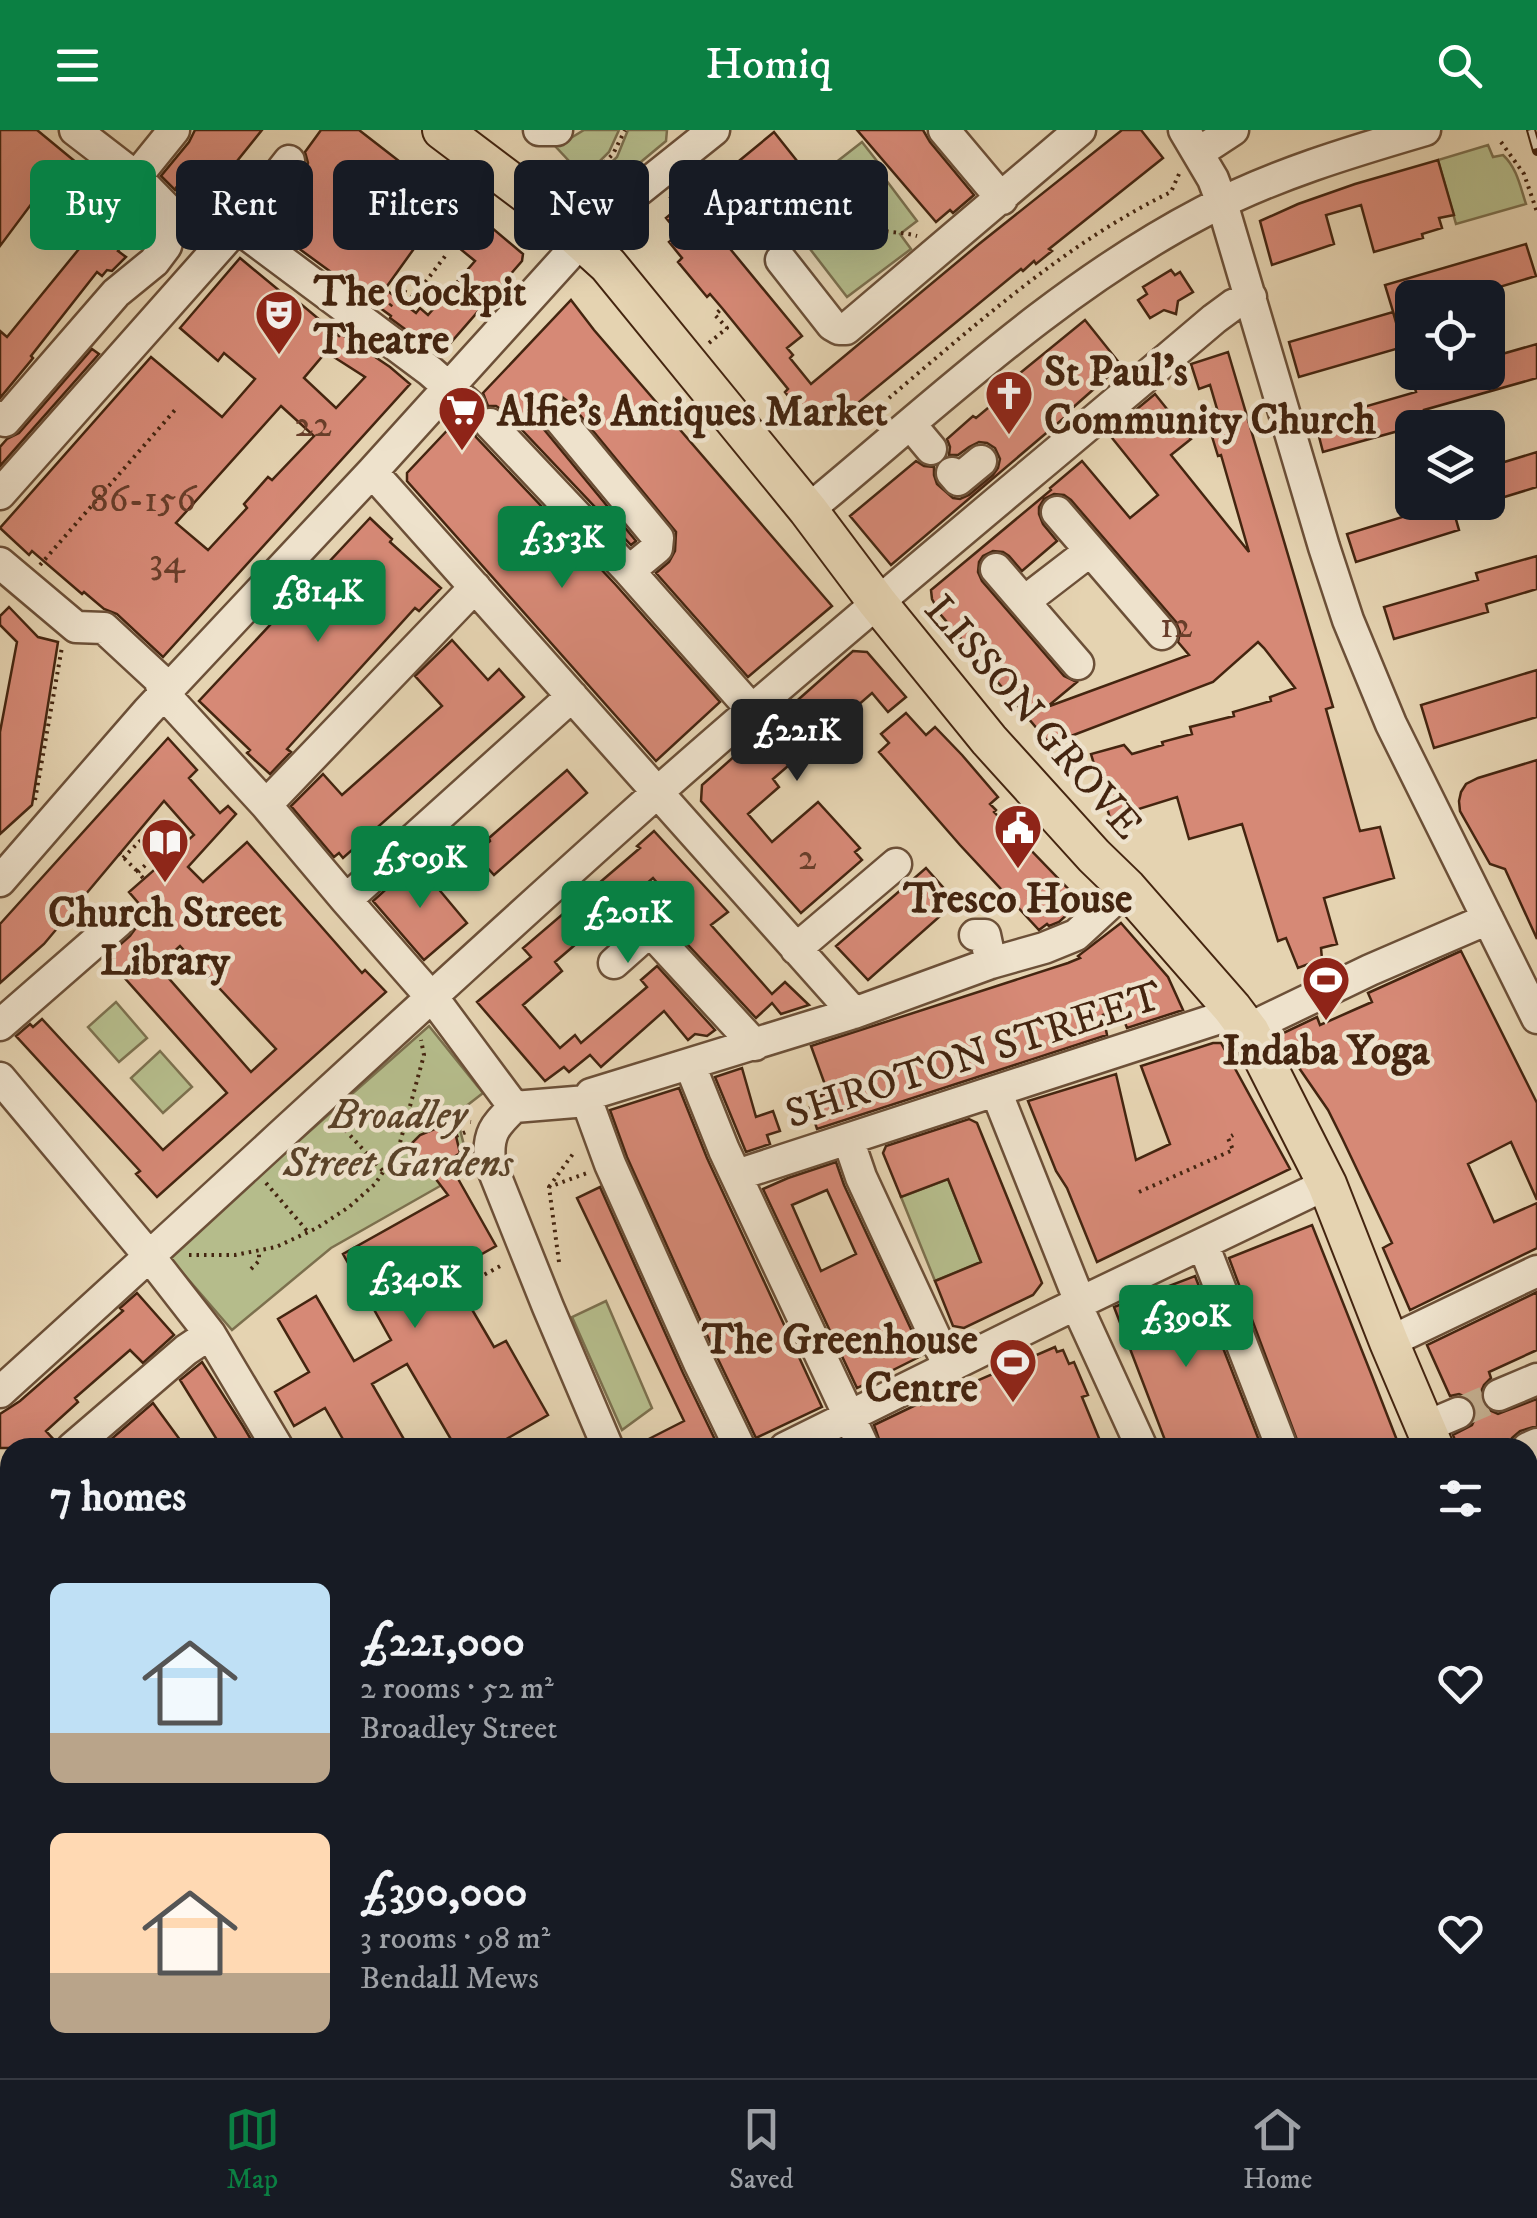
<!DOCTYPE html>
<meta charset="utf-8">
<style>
body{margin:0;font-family:"IM FELL DW Pica",serif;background:#242831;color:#f1f3f6;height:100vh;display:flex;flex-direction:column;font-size:38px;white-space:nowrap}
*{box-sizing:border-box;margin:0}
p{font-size:32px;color:#9ea1a6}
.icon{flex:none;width:55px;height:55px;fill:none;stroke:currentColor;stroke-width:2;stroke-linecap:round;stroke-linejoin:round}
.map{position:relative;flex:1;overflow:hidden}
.details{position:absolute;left:0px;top:1308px;width:1538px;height:642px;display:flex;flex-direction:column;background:#171b24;border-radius:30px 30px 0 0;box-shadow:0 10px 40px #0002}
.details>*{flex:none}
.guide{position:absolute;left:30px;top:30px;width:1000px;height:90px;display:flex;gap:20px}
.controls{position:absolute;left:1395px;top:150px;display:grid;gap:20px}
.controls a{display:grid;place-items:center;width:110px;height:110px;border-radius:15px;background:#171b24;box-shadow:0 10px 40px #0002;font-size:50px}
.price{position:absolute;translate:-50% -85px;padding:0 22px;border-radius:10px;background:#0b8043;color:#fff;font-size:32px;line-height:65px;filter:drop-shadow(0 2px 5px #0008)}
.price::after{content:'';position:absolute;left:50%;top:60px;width:30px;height:22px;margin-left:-15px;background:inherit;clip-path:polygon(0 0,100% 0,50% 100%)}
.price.active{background:#222;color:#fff}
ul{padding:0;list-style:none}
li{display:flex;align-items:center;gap:30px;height:250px;padding:0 50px}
li span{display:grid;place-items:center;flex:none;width:280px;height:200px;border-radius:15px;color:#555}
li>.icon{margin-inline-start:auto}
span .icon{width:120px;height:120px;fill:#fffc;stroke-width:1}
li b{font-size:42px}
h2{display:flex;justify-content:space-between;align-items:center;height:120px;padding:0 50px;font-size:42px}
.tag{padding:0 35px;border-radius:15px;background:#171b24;box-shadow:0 10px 40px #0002;font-size:35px;line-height:90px}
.tag.active{background:#0b8043;color:#fff}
header{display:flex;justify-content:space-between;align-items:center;height:130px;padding:0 50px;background:#0b8043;color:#fff;font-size:45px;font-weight:600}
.tabs{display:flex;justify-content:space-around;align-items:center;height:140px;border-top:2px solid #363941;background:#171b24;font-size:28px;color:#9ea1a6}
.tabs a{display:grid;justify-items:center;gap:5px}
.tabs .active{color:#0b8043}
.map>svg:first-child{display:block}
.green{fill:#b5bc8b;stroke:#7c704e;stroke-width:2.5}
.building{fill:#d68976;stroke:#442510;stroke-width:2.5;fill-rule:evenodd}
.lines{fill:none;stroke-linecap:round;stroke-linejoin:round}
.minor-tunnel{stroke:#c5b091;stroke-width:30;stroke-dasharray:30 15;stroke-linecap:butt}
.minor-casing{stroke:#6c5038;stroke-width:35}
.major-casing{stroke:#442510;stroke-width:42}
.highway-casing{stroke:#442510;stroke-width:50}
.path{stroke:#442510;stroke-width:4;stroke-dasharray:2.5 5;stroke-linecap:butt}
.minor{stroke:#eee2cc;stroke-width:30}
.major{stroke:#e5d3b1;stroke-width:38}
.highway{stroke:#e5d3b1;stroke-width:45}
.rail-casing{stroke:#442510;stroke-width:10}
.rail{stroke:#eee2cc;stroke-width:6;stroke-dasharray:19;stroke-linecap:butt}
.labels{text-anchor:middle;stroke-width:9;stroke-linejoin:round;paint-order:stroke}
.number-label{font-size:38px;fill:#683e2a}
.poi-label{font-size:42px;font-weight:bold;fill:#442510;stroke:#eee2cc;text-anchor:start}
.street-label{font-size:42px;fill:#442510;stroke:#eee2cc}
.park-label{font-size:42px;font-style:italic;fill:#5b4329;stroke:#eee2cc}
</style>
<header><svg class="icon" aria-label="menu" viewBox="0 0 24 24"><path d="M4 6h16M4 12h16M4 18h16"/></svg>Homiq<svg class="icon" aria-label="search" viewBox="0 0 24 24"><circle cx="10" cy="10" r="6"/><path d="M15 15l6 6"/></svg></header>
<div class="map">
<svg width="1537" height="1948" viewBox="0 0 1537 1948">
<rect width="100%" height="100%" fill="#e5d3b1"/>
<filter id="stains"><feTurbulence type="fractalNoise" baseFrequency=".002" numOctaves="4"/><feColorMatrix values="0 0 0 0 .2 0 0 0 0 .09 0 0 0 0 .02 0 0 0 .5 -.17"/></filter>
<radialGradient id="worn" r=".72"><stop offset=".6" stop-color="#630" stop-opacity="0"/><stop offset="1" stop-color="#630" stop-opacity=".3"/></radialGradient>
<!-- green -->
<path class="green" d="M584,0H619L609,22L584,47L556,17Z
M628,0H667L666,11L595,70L583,59L617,27Z
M862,12L884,40L883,46L917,91L900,104L911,119L847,167L810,119L816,114L812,108L845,83L842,79L844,76L839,69L841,67L837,62L840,59L835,53L840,49L830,37Z
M1488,15L1493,27L1503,25C1517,38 1520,56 1526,74L1456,94L1438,30Z
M116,872L147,908L119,932L88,897Z
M429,896L483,963L456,984L470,1039L331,1118L232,1200L168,1126Z
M160,921L192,957L163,983L131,948Z
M948,1049L981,1132L935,1151L901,1067Z
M606,1171L652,1278L622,1300L572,1187Z"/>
<!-- building -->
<path class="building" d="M0,0H37L129,76L146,87L118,121L126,127L112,141L107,140L102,146L97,142L31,226L33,228L0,268V201L7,207L92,103L41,61L0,116Z
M195,0H262L200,77L176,58L175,60L161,46L189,12Z
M321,0H359L435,59L439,53L523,124L522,131L440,225L390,188L391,186L264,93L304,43L308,33L305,22ZM431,95L475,131L428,185L420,178L416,183L385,159Z
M857,0H923L930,12L974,65L953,83L950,80L936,92Z
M1122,0H1141L1163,28L1049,119L1052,121L1036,134L1034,131L1023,141L1021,139L853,277L849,272L822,291L810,275L801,282L785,262L788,259L722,178L710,164L707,167L678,132L682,128L669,112L679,104L666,88L689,69L802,206L787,218L793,225L790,228L811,254L979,114Z
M774,2L825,66L795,89L773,63L754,78L738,58L741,56L728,40Z
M1438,30L1454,85L1439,88L1442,98L1422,104L1423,108L1374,122L1361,75L1326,85L1334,114L1272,135L1260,91L1298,74L1355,54Z
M1526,114L1536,146L1463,168H1412V182L1395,188L1385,155Z
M240,128L287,167L289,164L339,206L341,204L390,237L410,254L163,527L117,484L104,479L84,462L82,464L32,421L29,425L0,398L151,227L222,287L255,249L224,223L218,231L180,198ZM326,222L365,247L336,278L304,248ZM281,276L314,306L272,350L268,347L244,374L247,378L208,420L176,393Z
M1171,140L1175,145L1180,142L1193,162L1178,171L1176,184L1164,180L1150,188L1138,170L1147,164L1143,157Z
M571,170L594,200L832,476L748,547L656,443L669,432L675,421L676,402L570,273L562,267L554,266L545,270L539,278L538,289L542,297L636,411L631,415L504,281L496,276H488L483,263Z
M1393,182L1403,217L1299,247L1289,212Z
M1085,190L1121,235L1069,281L1071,282L891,435L850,386L916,331L924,336L934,337V345L937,354L953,368L960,369L969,365L993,345L998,338L1000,329L995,318L987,313L979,312L969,317L958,325H949L950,317L947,309L973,286L976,288L1018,253L1014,248Z
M1537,214V248L1424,280L1427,293L1323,322L1315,291L1416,262L1412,249L1436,242H1488V228Z
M92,219L99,224L0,336V317L7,309L19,303Z
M1228,222L1333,577L1326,579L1360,701L1380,697L1394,748L1324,768L1337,814L1321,818L1322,829L1298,838L1286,808L1278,811L1242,694L1189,709L1177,667L1110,688L1091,624L1124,615L1132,624L1163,615L1162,612L1192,604L1190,597L1234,586L1233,582L1271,571L1270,567L1295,558L1264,518L1258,512L1213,552L1050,614L941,485L932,469L931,460L1051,360L1050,358L1082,331L1130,388L1158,365L1108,303L1155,264L1191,309L1171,325L1249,422L1221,325L1218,326L1210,300L1222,296L1210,255L1199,259L1191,234ZM1054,364L1064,365L1071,370L1176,492L1180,502L1178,512L1189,525L1047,577L1077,552L1064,546L982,451L978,442L979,432L983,426L993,421L1003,422L1009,426L1022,441L1057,411L1043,394L1039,384V377L1044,369Z
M457,290L465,294H472L476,307L615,454L720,572L656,631L407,351V343Z
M1537,322V357L1488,372V337Z
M1451,372L1459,400L1356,432L1347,404Z
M370,388L392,409L390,412L441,458L419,481L415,478L287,619L291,622L270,644L247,623L250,620L199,571Z
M1537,426V459L1486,474L1488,482L1394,509L1384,477L1478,450L1476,443Z
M9,477L38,507L58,512L32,675L0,704V602L17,512L0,495V486Z
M452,510L488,550L499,539L524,567L343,728L339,723L334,727L291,676L323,644L342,665L442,576L415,546Z
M853,521L867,522L906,567L888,582L872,563L773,649L779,657L748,684L772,712L818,672L860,718L855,722L862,730L801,783L701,671L702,655Z
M1537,540V587L1434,618L1421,575Z
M906,583L926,605L935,597L962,625L998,667L990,674L996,680L994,682L1076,767L1066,776L1071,781L1059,792L1049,796L1047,794L1039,800L960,715L879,622L889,613L881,604Z
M168,608L197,640L189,648L220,683L228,676L236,684L188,737L203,752L247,712L362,843L365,840L386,862L157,1067L136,1044L140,1041L16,906L30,894L33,897L42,889L163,1020L227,963L106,827L130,806L135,799L136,792L147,783L129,762L194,705L164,671L44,814L0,853V794ZM180,816L276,919L251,942L158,836Z
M1537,630V809L1505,739L1490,734L1460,681L1459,671L1461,662L1466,654L1478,648Z
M567,640L587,663L494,745L475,724L490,711L489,708Z
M654,701L728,782L711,795L772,864L785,852L809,875L781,884L772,873L756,888L663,788L676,775L653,748L555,832L562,841L523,875L560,918L575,905L581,913L647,857L641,850L657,836L715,900L707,906L695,904L688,910L664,881L601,937L590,925L569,942L564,937L545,951L477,872L531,827L523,818L640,718L637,716Z
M416,732L467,793L424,830L373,771Z
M926,738L956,772L868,850L836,816Z
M1121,793L1168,847L1183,880L1127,898L1120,880L1103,885L1107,905L817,999L810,977L823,972L821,965L828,963L811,916L1068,833L1080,828L1078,826Z
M1461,821L1537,973V1070L1511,1012L1468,1034L1494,1092L1537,1073V1118L1410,1180L1383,1118L1392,1113L1342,1008L1328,980L1277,906L1317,887L1320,895L1356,879L1372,872L1368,863Z
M1213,913H1221L1290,1039L1097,1132L1067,1058L1056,1041L1028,971L1116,944L1136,1030L1170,1014L1141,936Z
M742,938L756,987L773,981L780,1001L767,1005L770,1014L746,1022L715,947Z
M679,958L707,1028L822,1277L756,1308L717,1227L627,1027L610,980Z
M969,989L977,993L1042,1153L1033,1165L964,1198L953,1196L935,1151L981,1132L948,1049L901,1067L883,1023L886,1016Z
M437,998L455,1002L460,1023L448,1031L496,1116L450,1142L494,1217L506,1211L548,1285L491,1318H456L407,1234L372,1254L409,1318H348L325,1278L294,1296L275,1262L309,1242L278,1189L316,1166L354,1231L391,1210L343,1124L448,1065L410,1015L420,1005Z
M836,1032L844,1055L923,1225L857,1258L763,1059L788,1048ZM827,1060L856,1124L821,1141L792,1075Z
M600,1057L683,1243L719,1318H631L684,1291L577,1068Z
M1312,1095L1372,1246L1400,1318H1300L1229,1128Z
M1195,1146L1262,1318H1168L1114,1177Z
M1537,1162V1220L1489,1242L1491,1248L1484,1255L1480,1264L1481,1271L1487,1279L1498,1284L1537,1269V1296L1520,1301L1512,1308L1510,1315L1505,1318H1458L1453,1305L1472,1295L1476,1286V1277L1468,1268L1459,1264L1450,1266L1427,1215Z
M137,1163L174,1205L143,1233L130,1220L75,1268L78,1272L46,1301L55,1311L54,1318H0V1284L20,1271L123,1181L120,1178Z
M1055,1217L1057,1222L1063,1220L1069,1234L1074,1232L1088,1265L1082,1267L1103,1318H882L874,1295L920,1273L921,1275Z
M202,1232L243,1296L256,1318H222L180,1250Z
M153,1273L186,1318H101Z"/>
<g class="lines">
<!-- minor-tunnel -->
<path class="minor-tunnel" d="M1458,1283L1499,1265"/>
<!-- minor casing -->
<g class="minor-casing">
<path id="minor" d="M75,0L136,47
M539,0H557
M944,0L1002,69
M1184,0L1213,49L1222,73L1324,417L1348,490L1391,594L1537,888
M1198,23L1233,0
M237,97L430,241L470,276
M781,130L832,195L839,199H846L1080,0
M556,285L658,408L657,418L629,441
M0,287L5,291L116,163L154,132L166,116L171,97L169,81L136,47L174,0
M490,294L629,441L752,580
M911,295L931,319
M372,342L854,883
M952,343L958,350L981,331
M0,364L237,97L289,31
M808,380C934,276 1057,158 1203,82C1273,45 1350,22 1425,0
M1057,382L1162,504
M0,433L76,497L104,498L159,549L164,564L266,675L346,770L439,876L514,977
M996,439L1078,534
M1025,471L1090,421
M266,675L475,457
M0,751L147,582L372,342L583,109L609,84L714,0
M346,770L572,566
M975,805H985L991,833
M796,819L896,734
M614,833L650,801L755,915
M0,895L118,792
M1250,902L1264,891L1370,840L1488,789
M690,935L724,1020L864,1318
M0,948L150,1127L210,1204L278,1318
M996,961L1080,1172
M587,971L610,1034L700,1235L740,1318
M514,977L587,971L591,964L854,883L991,833L1044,818L1076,805L1127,758
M514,977C495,995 487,1004 490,1032L548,1177L608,1318
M848,1009L861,1047L949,1237
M737,1045L1235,883
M1203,1114L1282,1318
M1076,1174L1142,1318
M1389,1212L1537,1141
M0,1262C224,1060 443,853 668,653C847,495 1032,344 1214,189L1233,175L1251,167
M1499,1265L1537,1249
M1425,1297L1458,1283
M72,1318L186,1220L210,1204
M785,1318L1056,1184L1327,1054
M1528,1318L1537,1314
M0,1444L10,1457
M1528,1455L1537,1453
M0,1549L10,1541
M1528,1841L1537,1849
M591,1940L596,1948
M833,1940L835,1948
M1472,1940L1482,1948"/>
</g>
<!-- major casing -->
<g class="major-casing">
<path id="major" d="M442,0L543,76L608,135L808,380L877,472L989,610L1094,726L1127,758L1232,878L1250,902L1327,1054L1389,1212L1434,1318
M0,1852L10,1853
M0,1943L130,1946L185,1944"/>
</g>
<!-- highway casing -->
<g class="highway-casing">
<path id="highway" d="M1528,1504L1537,1501
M1528,1544L1537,1541
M0,1659L10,1672
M0,1717L10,1731
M0,1879H10
M239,1940L246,1948
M185,1944L209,1940
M950,1948L972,1940
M1163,1948L1165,1940"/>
</g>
<!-- path -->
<path class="path" d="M1501,12L1524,44L1537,82
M845,33L856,48C856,56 855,65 855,74C858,107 894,99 917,106
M710,38L718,59L763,110
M573,65L613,24L625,0
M670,66L679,78
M194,76L211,88
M390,176L402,160L414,167L446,125
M709,213L727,198L715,185L722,178
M889,268C975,195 1069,111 1171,62L1179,44
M40,435L175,280
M35,670L62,517
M119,723L137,741
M123,728L151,700L166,716L138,742L143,748
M411,984L471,992
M335,989L383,1041
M456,1006L466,1002
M266,1053L308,1102
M549,1057L575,1021
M1139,1062L1233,1020L1228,1008L1233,1005
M189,1125H235L276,1117L317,1098L349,1077L375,1054L398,1020L424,925L421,910
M559,1132L549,1057L587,1043
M251,1139L259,1131V1120
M478,1148L504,1134
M0,1375L10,1367
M364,1948H365"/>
<!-- minor -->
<use href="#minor" class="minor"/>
<!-- major -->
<use href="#major" class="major"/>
<!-- highway -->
<use href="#highway" class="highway"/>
<!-- rail casing -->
<g class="rail-casing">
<path id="rail" d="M1531,0L1537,21"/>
</g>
<!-- rail -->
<use href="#rail" class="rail"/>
</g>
<!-- icons -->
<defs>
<g id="theatre-pin" transform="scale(2.5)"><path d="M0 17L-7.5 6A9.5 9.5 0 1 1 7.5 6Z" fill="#8f2418" stroke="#eee2cc"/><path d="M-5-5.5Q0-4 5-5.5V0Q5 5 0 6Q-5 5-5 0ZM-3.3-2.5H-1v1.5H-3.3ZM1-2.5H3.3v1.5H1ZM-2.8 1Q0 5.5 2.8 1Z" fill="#fff"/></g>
<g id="church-pin" transform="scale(2.5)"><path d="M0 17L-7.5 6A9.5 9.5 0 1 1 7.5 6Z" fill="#8f2418" stroke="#eee2cc"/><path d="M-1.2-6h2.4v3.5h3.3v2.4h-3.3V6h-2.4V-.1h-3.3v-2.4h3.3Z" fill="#fff"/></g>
<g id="supermarket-pin" transform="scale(2.5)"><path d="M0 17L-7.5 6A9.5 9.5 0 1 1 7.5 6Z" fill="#8f2418" stroke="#eee2cc"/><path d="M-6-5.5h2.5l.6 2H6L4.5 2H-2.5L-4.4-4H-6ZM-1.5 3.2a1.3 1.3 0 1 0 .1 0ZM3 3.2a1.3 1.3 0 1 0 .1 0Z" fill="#fff"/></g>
<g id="civic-pin" transform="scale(2.5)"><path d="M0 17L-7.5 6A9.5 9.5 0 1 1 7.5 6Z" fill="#8f2418" stroke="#eee2cc"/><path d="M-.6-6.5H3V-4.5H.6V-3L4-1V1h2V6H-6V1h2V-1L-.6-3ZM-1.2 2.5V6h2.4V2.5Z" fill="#fff"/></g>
<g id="library-pin" transform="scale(2.5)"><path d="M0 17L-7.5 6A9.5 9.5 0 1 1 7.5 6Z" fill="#8f2418" stroke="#eee2cc"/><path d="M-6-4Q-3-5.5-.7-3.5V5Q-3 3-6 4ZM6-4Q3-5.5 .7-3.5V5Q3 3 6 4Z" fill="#fff"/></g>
<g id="stadium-pin" transform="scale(2.5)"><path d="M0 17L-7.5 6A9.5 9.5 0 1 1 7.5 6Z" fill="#8f2418" stroke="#eee2cc"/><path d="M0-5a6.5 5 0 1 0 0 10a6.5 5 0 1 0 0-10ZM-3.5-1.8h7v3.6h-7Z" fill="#fff"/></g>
</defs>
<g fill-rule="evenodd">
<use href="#theatre-pin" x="279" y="184"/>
<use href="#church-pin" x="1009" y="264"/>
<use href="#supermarket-pin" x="462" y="280"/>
<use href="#civic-pin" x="1018" y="698"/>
<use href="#library-pin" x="165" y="712"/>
<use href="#stadium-pin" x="1326" y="850"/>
<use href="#stadium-pin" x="1013" y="1232"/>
</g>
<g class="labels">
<!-- number labels -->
<g class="number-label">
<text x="313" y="306">22</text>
<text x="143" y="381">86-156</text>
<text x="167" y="443">34</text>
<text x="1176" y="507">12</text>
<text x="807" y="739">2</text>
</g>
<!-- poi labels -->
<g class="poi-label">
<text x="314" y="175">The Cockpit<tspan x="314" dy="48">Theatre</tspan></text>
<text x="1044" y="255">St Paul's<tspan x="1044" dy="48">Community Church</tspan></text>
<text x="497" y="295">Alfie's Antiques Market</text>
<text x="1018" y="782" text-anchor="middle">Tresco House</text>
<text x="165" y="796" text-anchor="middle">Church Street<tspan x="165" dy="48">Library</tspan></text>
<text x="1326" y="934" text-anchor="middle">Indaba Yoga</text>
<text x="978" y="1223" text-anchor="end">The Greenhouse<tspan x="978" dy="48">Centre</tspan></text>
</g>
<!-- street labels -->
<g class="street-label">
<text transform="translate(1035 586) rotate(49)" y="15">LISSON GROVE</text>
<text transform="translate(973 923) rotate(-18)" y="15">SHROTON STREET</text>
</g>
<!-- park labels -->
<g class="park-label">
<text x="398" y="998">Broadley<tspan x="398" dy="48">Street Gardens</tspan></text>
</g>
</g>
<rect width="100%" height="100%" filter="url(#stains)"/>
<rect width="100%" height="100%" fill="url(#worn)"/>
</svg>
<div class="controls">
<a><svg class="icon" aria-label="locate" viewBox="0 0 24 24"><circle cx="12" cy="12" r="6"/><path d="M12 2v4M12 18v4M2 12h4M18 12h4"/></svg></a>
<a><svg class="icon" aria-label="layers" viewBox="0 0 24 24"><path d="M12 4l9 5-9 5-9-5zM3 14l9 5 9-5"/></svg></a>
</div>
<b class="price" style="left:562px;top:461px">£353K</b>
<b class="price" style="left:318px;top:515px">£814K</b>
<b class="price active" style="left:797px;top:654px">£221K</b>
<b class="price" style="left:420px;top:781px">£509K</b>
<b class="price" style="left:628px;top:836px">£201K</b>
<b class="price" style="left:415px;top:1201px">£340K</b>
<b class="price" style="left:1186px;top:1240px">£390K</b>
<div class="guide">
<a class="tag active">Buy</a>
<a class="tag">Rent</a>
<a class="tag">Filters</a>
<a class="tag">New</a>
<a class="tag">Apartment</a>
</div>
<section class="details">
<h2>7 homes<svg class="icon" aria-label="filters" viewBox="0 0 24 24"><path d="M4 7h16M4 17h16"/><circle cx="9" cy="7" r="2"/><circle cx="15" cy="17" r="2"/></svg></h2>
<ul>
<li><span style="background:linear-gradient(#bfe0f5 75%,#b9a48a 0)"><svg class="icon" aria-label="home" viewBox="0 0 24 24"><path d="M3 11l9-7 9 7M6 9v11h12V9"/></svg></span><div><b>£221,000</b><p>2 rooms · 52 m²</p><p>Broadley Street</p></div><svg class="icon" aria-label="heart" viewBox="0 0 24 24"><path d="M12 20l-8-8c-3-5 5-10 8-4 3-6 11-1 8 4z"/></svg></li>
<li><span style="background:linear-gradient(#ffd9b3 70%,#b9a48a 0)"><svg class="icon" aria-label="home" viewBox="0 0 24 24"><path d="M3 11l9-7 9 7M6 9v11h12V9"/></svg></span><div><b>£390,000</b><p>3 rooms · 98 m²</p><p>Bendall Mews</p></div><svg class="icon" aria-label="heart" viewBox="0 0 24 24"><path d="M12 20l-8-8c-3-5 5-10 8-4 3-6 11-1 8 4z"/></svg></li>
</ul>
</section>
</div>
<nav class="tabs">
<a class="active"><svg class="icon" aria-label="map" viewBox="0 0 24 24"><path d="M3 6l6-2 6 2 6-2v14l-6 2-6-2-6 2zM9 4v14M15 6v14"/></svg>Map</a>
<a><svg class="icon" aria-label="saved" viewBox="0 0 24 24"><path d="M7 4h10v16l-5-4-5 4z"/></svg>Saved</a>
<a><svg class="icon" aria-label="home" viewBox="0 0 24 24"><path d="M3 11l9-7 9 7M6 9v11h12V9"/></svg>Home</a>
</nav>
